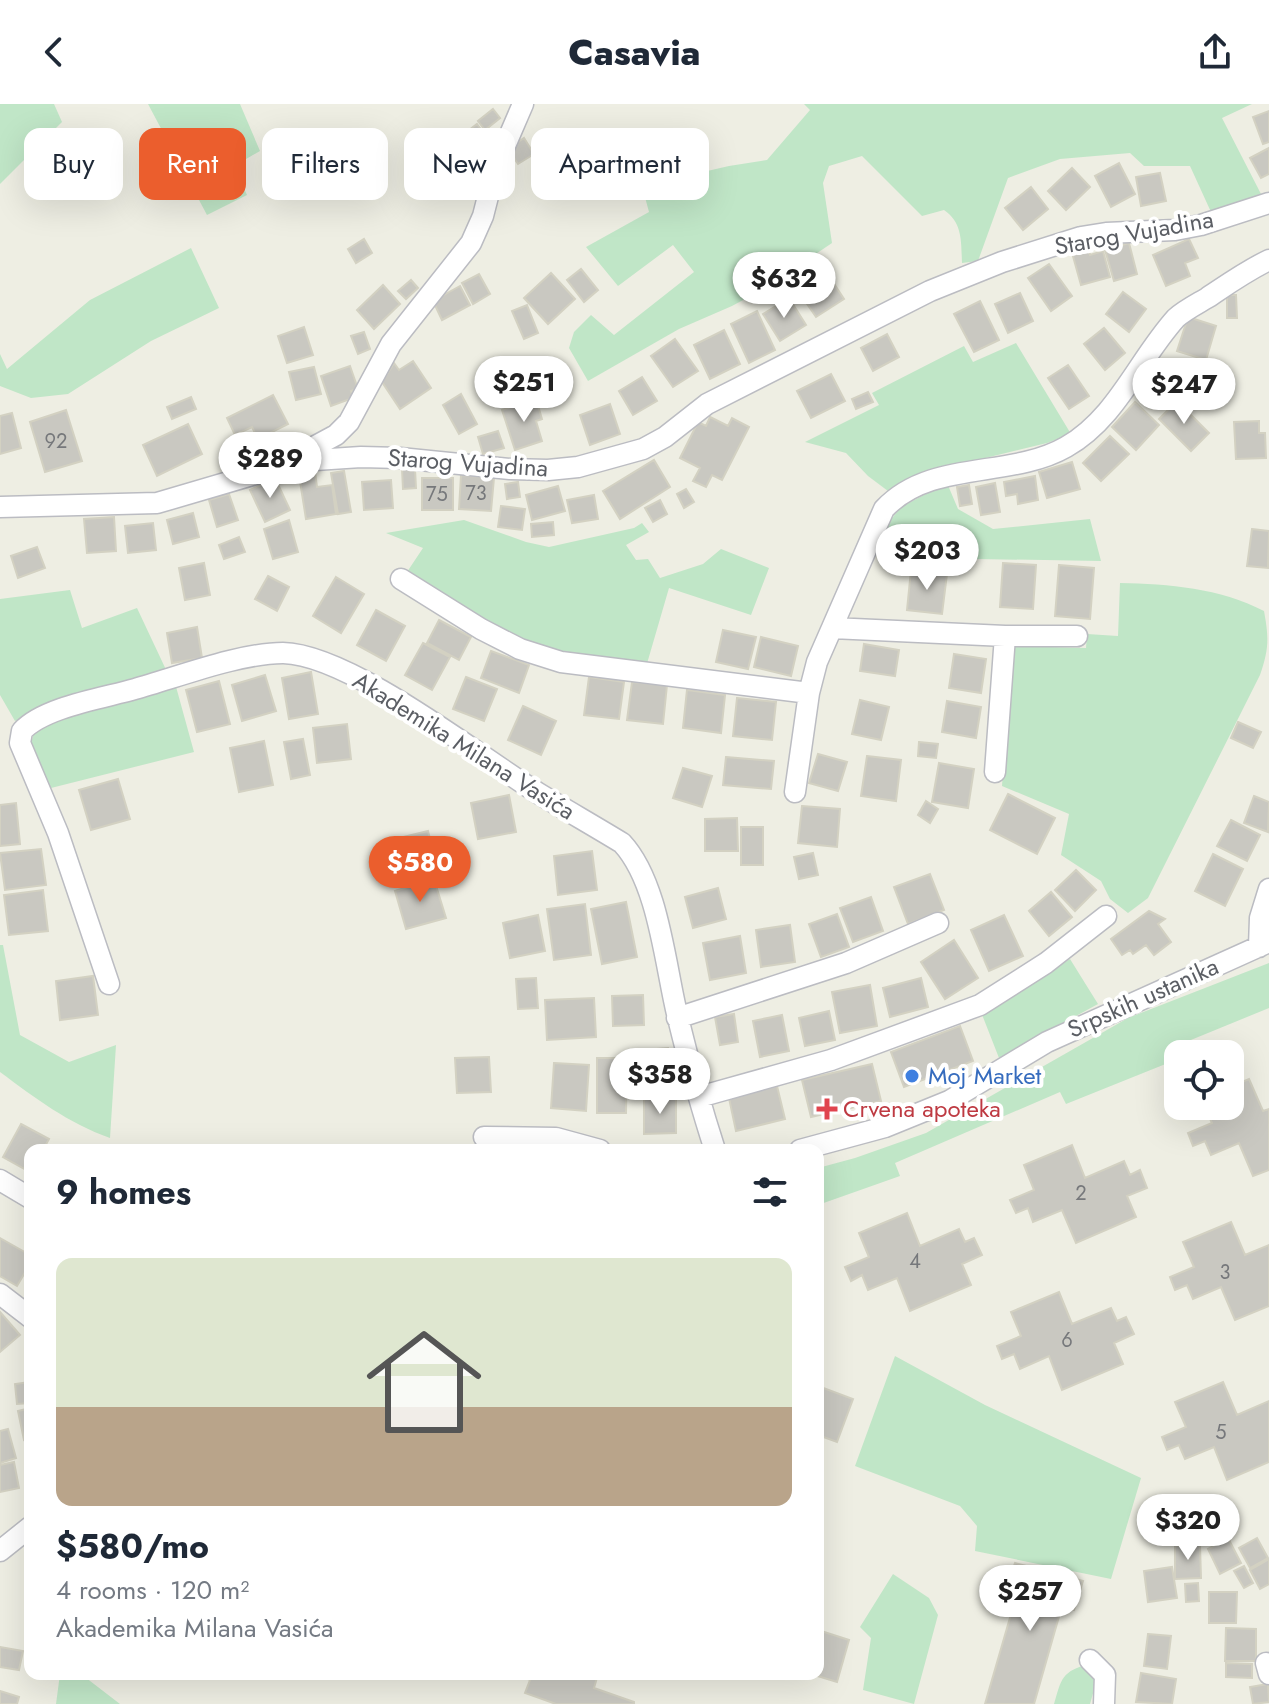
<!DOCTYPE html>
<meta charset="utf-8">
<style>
body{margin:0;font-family:Jost,sans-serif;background:#f2f2f3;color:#1f2937;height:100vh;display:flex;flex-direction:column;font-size:30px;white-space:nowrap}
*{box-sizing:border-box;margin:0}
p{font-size:26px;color:#747a83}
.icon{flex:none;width:44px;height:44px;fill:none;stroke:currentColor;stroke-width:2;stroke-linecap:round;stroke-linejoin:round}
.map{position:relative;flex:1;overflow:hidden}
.sheet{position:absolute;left:24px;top:1040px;width:800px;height:536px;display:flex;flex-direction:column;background:#fff;border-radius:16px;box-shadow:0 8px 32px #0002}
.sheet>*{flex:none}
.hud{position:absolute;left:24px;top:24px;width:800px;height:72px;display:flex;gap:16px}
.buttons{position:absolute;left:1164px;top:936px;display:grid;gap:16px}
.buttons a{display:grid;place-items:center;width:80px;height:80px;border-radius:16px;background:#fff;box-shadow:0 8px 32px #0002;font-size:40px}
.price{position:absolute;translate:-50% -68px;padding:0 18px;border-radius:28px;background:#fff;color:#222;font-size:26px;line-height:52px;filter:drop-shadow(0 2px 4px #0008)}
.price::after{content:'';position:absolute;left:50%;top:48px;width:24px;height:18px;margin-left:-12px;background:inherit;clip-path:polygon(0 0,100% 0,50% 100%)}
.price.selected{background:#eb5e2d;color:#fff}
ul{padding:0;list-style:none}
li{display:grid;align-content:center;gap:16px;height:424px;padding:0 32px}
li+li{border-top:2px solid #e0e1e3}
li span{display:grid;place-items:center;height:248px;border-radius:16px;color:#555}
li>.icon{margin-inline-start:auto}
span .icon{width:144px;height:144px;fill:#fffc;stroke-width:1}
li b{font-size:34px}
h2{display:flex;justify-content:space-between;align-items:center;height:96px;padding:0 32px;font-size:34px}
.pill{padding:0 28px;border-radius:16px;background:#fff;box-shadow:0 8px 32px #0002;font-size:28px;line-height:72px}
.pill.selected{background:#eb5e2d;color:#fff}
header{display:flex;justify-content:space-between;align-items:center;height:104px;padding:0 32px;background:#fff;font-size:36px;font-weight:800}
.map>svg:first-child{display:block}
.green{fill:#c0e6c7}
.building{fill:#c9c8c1;stroke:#d3d1c2;stroke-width:2}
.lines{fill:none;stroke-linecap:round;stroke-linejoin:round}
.minor-casing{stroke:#bbbcc2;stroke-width:23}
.minor{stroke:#fff;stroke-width:20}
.shop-dot{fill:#3f7fe0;stroke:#fff;stroke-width:3}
.health-dot{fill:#e0444e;stroke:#fff;stroke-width:3}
.labels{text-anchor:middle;stroke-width:8;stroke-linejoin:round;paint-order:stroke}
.number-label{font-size:20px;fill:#76787b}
.street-label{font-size:24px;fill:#5b5e64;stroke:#fff}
.shop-label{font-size:24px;fill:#366cbe;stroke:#fff;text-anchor:start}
.health-label{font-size:24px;fill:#be3a42;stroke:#fff;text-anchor:start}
</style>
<header><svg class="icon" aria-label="back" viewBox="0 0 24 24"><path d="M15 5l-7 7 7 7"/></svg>Casavia<svg class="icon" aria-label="share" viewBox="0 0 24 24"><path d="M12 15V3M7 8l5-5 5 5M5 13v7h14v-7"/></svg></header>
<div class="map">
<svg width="1269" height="1600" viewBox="0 0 1269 1600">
<rect width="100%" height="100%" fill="#eeeee3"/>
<!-- green -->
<path class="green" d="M0,0H54L62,18L0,80Z
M148,0H240L260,47L234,62L247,91L207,111Z
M804,0H1252L1222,14L1261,90L1211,108L1190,62H1144L1130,49L1060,55L1008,74L978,157L962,159C961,138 963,119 944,106L922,112L862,52L829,62L823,79L832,139L767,183L732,202L679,225L588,277L569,244L574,228L591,211L614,231L694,168L673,141L618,182L586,143L649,108L642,82L729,62L767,56L810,6Z
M191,144L219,204L151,237L68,290L31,294L0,282V250L7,265L90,196Z
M1016,239L1071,330L1047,339L916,371L888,387L868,372L846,349L805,338L879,301L872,289L964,242L973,258Z
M947,379L958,405L993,425L1090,415L1101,457L918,454L885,423L901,403Z
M464,416L526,438L549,443L634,424L642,419L649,428L626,441L636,456L648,455L660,474L703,460L721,445L769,464L751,511L669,484L646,563L569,552L530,539L484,520L407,468L423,444L386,429Z
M1120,479C1169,480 1220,484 1264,507C1269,534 1269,545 1260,571L1148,794L1128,809L1110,795L1101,777L1061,751L1069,710L1002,682L1012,542L1086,544L1087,530L1118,532Z
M70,486L82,524L137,504L168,570L36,607L15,617L0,591V495Z
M175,579L194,648L51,684L29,646L34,629L54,615Z
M0,841H3L20,931L69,958L116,941L110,1034C68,1019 35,994 0,968Z
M1070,855L1098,900L999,954L981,908Z
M1269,859V904L1186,938L1190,950H1178V955L1066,1000L1060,988L895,1059L900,1072L818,1101V1064L855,1054L926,1029L1128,914Z
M895,1252L985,1301L1141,1374L1111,1475L975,1447L977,1422L960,1402L855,1362Z
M893,1470L929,1494L938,1511L914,1600L863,1586L871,1534L860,1523Z
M1089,1560L1099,1568L1090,1600H1054C1061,1575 1062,1567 1089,1560Z
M60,1570H81L120,1600H56Z"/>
<!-- building -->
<path class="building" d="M493,5L500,14L485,26L478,17Z
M1269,7V38L1263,40L1253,13Z
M477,20L494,43L481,53L464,30Z
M524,34L534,50L518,60L508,45Z
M1269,44V70L1261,74L1250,54Z
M1119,59L1135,90L1111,103L1095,72Z
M1072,64L1090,83L1066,106L1048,87Z
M1160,69L1166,97L1141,102L1136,73Z
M1031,83L1048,105L1023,126L1005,104Z
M364,135L372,149L356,159L348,145Z
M1189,135L1198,154L1185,159L1190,172L1166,182L1153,151Z
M1129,139L1137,170L1114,177L1105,146Z
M1087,140L1090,151L1103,147L1110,173L1081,181L1071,145Z
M823,155L830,166L800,186L793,175Z
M1049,160L1072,192L1051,207L1028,174Z
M581,165L598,186L584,198L567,176Z
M551,169L575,195L548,220L524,194Z
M479,170L490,190L473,200L462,179Z
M829,172L844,195L816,213L801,191Z
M411,176L418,184L406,195L398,187Z
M383,181L400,200L374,225L357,206Z
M460,182L470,201L442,216L433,197Z
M1123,188L1146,205L1129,228L1106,210Z
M1020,189L1033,217L1008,229L995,200Z
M1227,191H1236L1237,214H1227Z
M789,194L806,221L780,237L763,210Z
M980,197L999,236L974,248L954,210Z
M527,201L538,229L524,235L512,207Z
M757,207L775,246L749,259L731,220Z
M1188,213L1216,222L1206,256L1177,247Z
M304,223L313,251L287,259L278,232Z
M1104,224L1125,249L1105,266L1084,240Z
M724,226L740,260L710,275L694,241Z
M364,228L370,245L358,250L351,232Z
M887,230L899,253L873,267L861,244Z
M675,235L698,267L673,283L651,252Z
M413,257L431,284L400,305L382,278L394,259L399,266Z
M1068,261L1089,292L1069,305L1048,274Z
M350,262L358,285L351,287L353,294L331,302L321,272Z
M314,263L321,290L296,296L289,268Z
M831,270L845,297L811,314L797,287Z
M642,273L657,297L633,311L619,287Z
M868,288L873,298L856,305L852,295Z
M461,290L477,320L459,330L443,301Z
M273,291L288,320L258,335L252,323L235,331L227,314Z
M191,293L196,305L172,315L167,303Z
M536,295L542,315L536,317L542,337L515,346L502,306Z
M1177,297L1209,329L1191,347L1159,315Z
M1135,298L1159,321L1136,346L1112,323Z
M610,300L620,330L590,341L580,311Z
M66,306L82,357L45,368L30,318Z
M12,309L21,344L0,350V312Z
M710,313L728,322L732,314L749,323L722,376L712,371L706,383L693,377L700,364L680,354L698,318L706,322Z
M1259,317V329H1265L1266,354L1236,355L1234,318Z
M188,320L202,350L157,372L143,341Z
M498,327L504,344L483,350L478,333Z
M1110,332L1129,350L1101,377L1083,359Z
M654,356L670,383L620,415L603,387Z
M1072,358L1080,385L1047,394L1039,368Z
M402,365H415L416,384L403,385Z
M344,367L351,408L338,410L331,369Z
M315,368L317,383L332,381L336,410L306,415L299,371Z
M461,371L494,374L491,407L459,405Z
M1035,372L1038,396L1018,400L1017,390L1006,392L1004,378Z
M275,374L290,406L265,418L250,386Z
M422,374H453V406H422Z
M391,376L393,404L364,406L362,378Z
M518,378L520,393L507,395L505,380Z
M995,379L1000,408L981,411L976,383Z
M969,381L972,400L960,402L957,383Z
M558,382L565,407L532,416L526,391Z
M686,385L694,398L684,404L677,390Z
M229,390L238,416L217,423L209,396Z
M594,391L598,415L572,419L567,396Z
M660,396L667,410L653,418L645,404Z
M501,402L525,405L522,426L498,423Z
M193,409L199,433L173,440L167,416Z
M114,413L116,447L87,449L84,415Z
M289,416L298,448L273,455L264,425Z
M553,418L554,431L532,433L531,420Z
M153,419L156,446L128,449L125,422Z
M1252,425L1269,427L1268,464L1247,462Z
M239,433L245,448L224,455L219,441Z
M37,443L45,464L18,474L11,452Z
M204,459L210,491L185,496L179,464Z
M1003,459L1036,461L1033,505L1000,503Z
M1059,461L1094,464L1090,515L1055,512Z
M911,466L947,470L942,510L907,506Z
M268,472L289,483L277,507L255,495Z
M336,473L364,490L341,529L313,512Z
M376,506L405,522L386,557L357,541Z
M439,516L471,533L459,556L427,539Z
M197,523L202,554L172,559L167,529Z
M723,526L756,533L748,565L716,558Z
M761,533L798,542L791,572L754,563Z
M423,539L450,553L432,586L405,571Z
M864,540L899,546L895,572L860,567Z
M491,547L529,561L519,589L481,574Z
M954,550L986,555L981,589L949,584Z
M311,568L318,610L289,615L282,574Z
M265,571L276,607L242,617L232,581Z
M466,573L497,585L484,617L453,605Z
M589,573L624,578L619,615L584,611Z
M219,577L230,620L197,628L186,586Z
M632,578L667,581L663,620L627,616Z
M687,586L725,591L721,629L683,624Z
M737,594L776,598L772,636L733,632Z
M860,596L889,603L881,636L852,630Z
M947,597L981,603L976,634L942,628Z
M523,602L556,617L541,651L508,636Z
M1238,618L1261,628L1253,644L1231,634Z
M347,620L351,655L317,659L313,624Z
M303,635L310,671L291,675L284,638Z
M264,637L273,681L239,688L230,644Z
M919,638L938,640L936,654L918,652Z
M818,650L847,658L838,687L809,679Z
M867,652L901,656L896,697L861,692Z
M726,653L774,657L771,685L723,681Z
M939,659L974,665L968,704L932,698Z
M683,664L712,672L702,703L673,694Z
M118,675L130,715L91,726L79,686Z
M1008,690L1055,714L1037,750L990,726Z
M509,691L516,728L478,735L471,699Z
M1254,692L1269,698L1268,728L1244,719Z
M926,697L938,705L930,719L918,711Z
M16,699L20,740L0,742V701Z
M802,702L840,705L837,743L798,739Z
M737,714L738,747H705V715Z
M1231,716L1260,731L1247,757L1217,742Z
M741,723H763V761H741Z
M428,727L435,755L402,763L395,735Z
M41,745L46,781L5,786L0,749Z
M592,747L597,786L558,791L554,752Z
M813,749L818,771L799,775L794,753Z
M1213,750L1243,765L1225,802L1195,787Z
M1076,766L1096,786L1075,807L1055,786Z
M930,770L944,806L908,820L894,783Z
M434,775L446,814L406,825L395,787Z
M718,784L726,815L693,824L685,793Z
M43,786L48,827L9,831L4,791Z
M1051,788L1072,813L1049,832L1029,807Z
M871,793L883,827L853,838L840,804Z
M626,798L637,853L602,860L591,805Z
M585,800L591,851L554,856L547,805Z
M1149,807L1165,815L1158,820L1171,838L1154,851L1146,841L1133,850L1130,846L1122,851L1111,835Z
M837,810L849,843L821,853L809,820Z
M538,811L545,847L510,854L503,819Z
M1004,811L1023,852L989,867L971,826Z
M790,821L795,858L761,863L756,826Z
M740,832L746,869L710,876L703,839Z
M954,836L978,874L945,895L921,858Z
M93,872L98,911L60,916L56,877Z
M536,874L538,904L518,905L516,875Z
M921,874L928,903L890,913L883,884Z
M870,881L877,922L840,929L832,888Z
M643,891L644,921L613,922L612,892Z
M594,894L596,933L547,936L545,896Z
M829,907L835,936L805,942L799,914Z
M734,910L738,938L720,941L715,913Z
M782,911L789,947L760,953L753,917Z
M960,922L973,957L904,983L891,948Z
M668,944L671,975L635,978L632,947Z
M489,953L491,988L457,989L455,954Z
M597,954H627L626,1009H597Z
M554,959L589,961L586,1007L551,1004Z
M872,960L881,997L811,1013L802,976Z
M1249,975L1263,1007L1269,1005V1066L1253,1072L1239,1039L1211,1051L1205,1037L1193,1042L1188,1029L1212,1019L1204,1002H1230V983Z
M777,982L785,1015L736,1027L729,994Z
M676,993V1029L644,1030V994Z
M21,1020L49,1035L43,1046H30V1068L3,1053Z
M1072,1041L1085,1074L1124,1057L1130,1071L1140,1066L1147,1084L1127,1092L1136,1113L1076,1139L1062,1106L1033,1118L1028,1104L1016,1109L1010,1096L1034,1086L1024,1061Z
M907,1109L920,1142L959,1125L965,1138L974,1134L982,1151L962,1160L971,1181L910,1207L897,1174L868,1186L862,1171L851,1177L845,1163L869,1153L859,1129Z
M1231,1118L1245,1151L1269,1141V1202L1235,1216L1221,1183L1193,1195L1187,1181L1175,1186L1170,1173L1194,1163L1183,1138Z
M0,1134L30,1151V1160L17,1182L0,1172Z
M1059,1188L1072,1220L1111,1204L1117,1217L1126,1213L1134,1230L1114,1239L1123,1260L1062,1286L1049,1252L1020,1265L1014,1250L1002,1255L997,1242L1021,1232L1011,1208Z
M0,1208L20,1231L0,1248Z
M30,1278V1299L17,1300L15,1280Z
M1223,1278L1237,1311L1269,1297V1358L1227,1376L1214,1343L1185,1355L1179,1341L1167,1346L1162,1333L1186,1323L1175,1298Z
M818,1282L853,1295L837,1338L818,1331Z
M30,1304V1335L24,1336L18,1307Z
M8,1325L16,1354L0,1359V1327Z
M14,1358L19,1384L0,1388V1361Z
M1228,1434L1241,1459L1220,1470L1208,1445Z
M1257,1434L1268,1454L1250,1464L1239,1444Z
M1200,1441L1201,1474L1175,1475V1442Z
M1269,1455V1480L1260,1485L1250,1466Z
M1015,1459L1083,1477L1074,1506L1062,1502L1034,1600H985L1016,1493L1005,1490Z
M1244,1462L1253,1479L1244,1484L1234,1467Z
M1172,1463L1177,1494L1148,1498L1144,1467Z
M1198,1479L1199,1497L1186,1498L1185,1480Z
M1209,1488H1237L1236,1519H1209Z
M1226,1524L1256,1525V1557H1225Z
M818,1526L849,1536L837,1578L811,1570H818Z
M1148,1530L1171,1532L1167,1565L1144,1562Z
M0,1543L23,1547L19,1566L0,1563Z
M1226,1559L1252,1560V1574L1226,1573Z
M1141,1569L1176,1575L1172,1600L1136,1598Z
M518,1570H598L594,1584L634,1598V1600H556L525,1589L530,1576Z
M1268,1580L1269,1598L1253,1600L1250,1583Z
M0,1587L19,1593L17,1600H0Z"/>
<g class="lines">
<!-- minor casing -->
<g class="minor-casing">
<path id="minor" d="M300,357L310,345L336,331L349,318L391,240L471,139L483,112L495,65L523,0
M0,403L157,399L300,357L361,353L400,354L510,365L548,366L578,363L643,345L665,333L707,300L930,187L1002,158L1081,133L1106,129L1175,126L1201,121L1269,99
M401,475L481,525L520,545L561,558L809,589
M832,524L1005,532L995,668
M1005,532H1077
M795,688L809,589L817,558L884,405C931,355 1010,375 1066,343C1117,314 1138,256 1176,214C1185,206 1197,200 1207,194C1228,180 1246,167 1269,156
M1259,843L1260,814L1269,785
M109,880L58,729L20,639L22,627C44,603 104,594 135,585C178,573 240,549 283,549C349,550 479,652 538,689C566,706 594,722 622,739C659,779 665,862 678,914C689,959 701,1003 715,1046
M677,914L846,859L938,819
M699,993L831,956L980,901L1046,859L1106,812
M484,1033L556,1034L600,1046
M800,1046L885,1023L949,997L1047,938L1269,838
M0,1076L30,1094
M0,1190L30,1213
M0,1447L30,1423
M1090,1556L1105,1571L1104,1600
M1266,1559L1269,1570"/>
</g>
<!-- minor -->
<use href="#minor" class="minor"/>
</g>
<!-- markers -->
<circle class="shop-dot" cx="912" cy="972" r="8"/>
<path class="health-dot" d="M823 993h8v8h8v8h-8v8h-8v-8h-8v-8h8z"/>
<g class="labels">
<!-- number labels -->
<g class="number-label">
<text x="56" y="344">92</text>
<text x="476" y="396">73</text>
<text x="437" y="397">75</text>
<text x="1081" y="1096">2</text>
<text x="915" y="1164">4</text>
<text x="1225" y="1175">3</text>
<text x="1067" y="1243">6</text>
<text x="1221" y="1335">5</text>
</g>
<!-- street labels -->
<g class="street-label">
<text transform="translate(1134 129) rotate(-10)" y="8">Starog Vujadina</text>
<text transform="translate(468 359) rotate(4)" y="8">Starog Vujadina</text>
<text transform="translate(464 642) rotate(32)" y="8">Akademika Milana Vasića</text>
<text transform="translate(1143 894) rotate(-24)" y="8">Srpskih ustanika</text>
</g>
<!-- shop labels -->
<g class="shop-label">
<text x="928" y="980">Moj Market</text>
</g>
<!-- health labels -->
<g class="health-label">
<text x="843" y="1013">Crvena apoteka</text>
</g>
</g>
</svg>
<div class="buttons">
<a><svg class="icon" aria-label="locate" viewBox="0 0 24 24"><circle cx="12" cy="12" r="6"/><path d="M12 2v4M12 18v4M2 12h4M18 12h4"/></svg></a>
</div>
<b class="price" style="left:784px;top:216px">$632</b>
<b class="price" style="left:524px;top:320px">$251</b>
<b class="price" style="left:1184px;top:322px">$247</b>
<b class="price" style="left:270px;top:396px">$289</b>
<b class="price" style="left:927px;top:488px">$203</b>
<b class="price selected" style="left:420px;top:800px">$580</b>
<b class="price" style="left:660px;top:1012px">$358</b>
<b class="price" style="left:1188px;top:1458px">$320</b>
<b class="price" style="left:1030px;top:1529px">$257</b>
<div class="hud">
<a class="pill">Buy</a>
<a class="pill selected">Rent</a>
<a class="pill">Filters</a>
<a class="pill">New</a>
<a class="pill">Apartment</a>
</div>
<section class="sheet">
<h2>9 homes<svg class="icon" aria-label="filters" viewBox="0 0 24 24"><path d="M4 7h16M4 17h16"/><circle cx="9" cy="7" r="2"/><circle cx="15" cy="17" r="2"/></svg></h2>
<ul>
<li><span style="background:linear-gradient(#dfe7d0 60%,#b9a48a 0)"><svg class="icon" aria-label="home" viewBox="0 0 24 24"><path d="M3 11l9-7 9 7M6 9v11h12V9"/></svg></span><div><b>$580/mo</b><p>4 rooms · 120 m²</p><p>Akademika Milana Vasića</p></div></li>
</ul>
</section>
</div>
